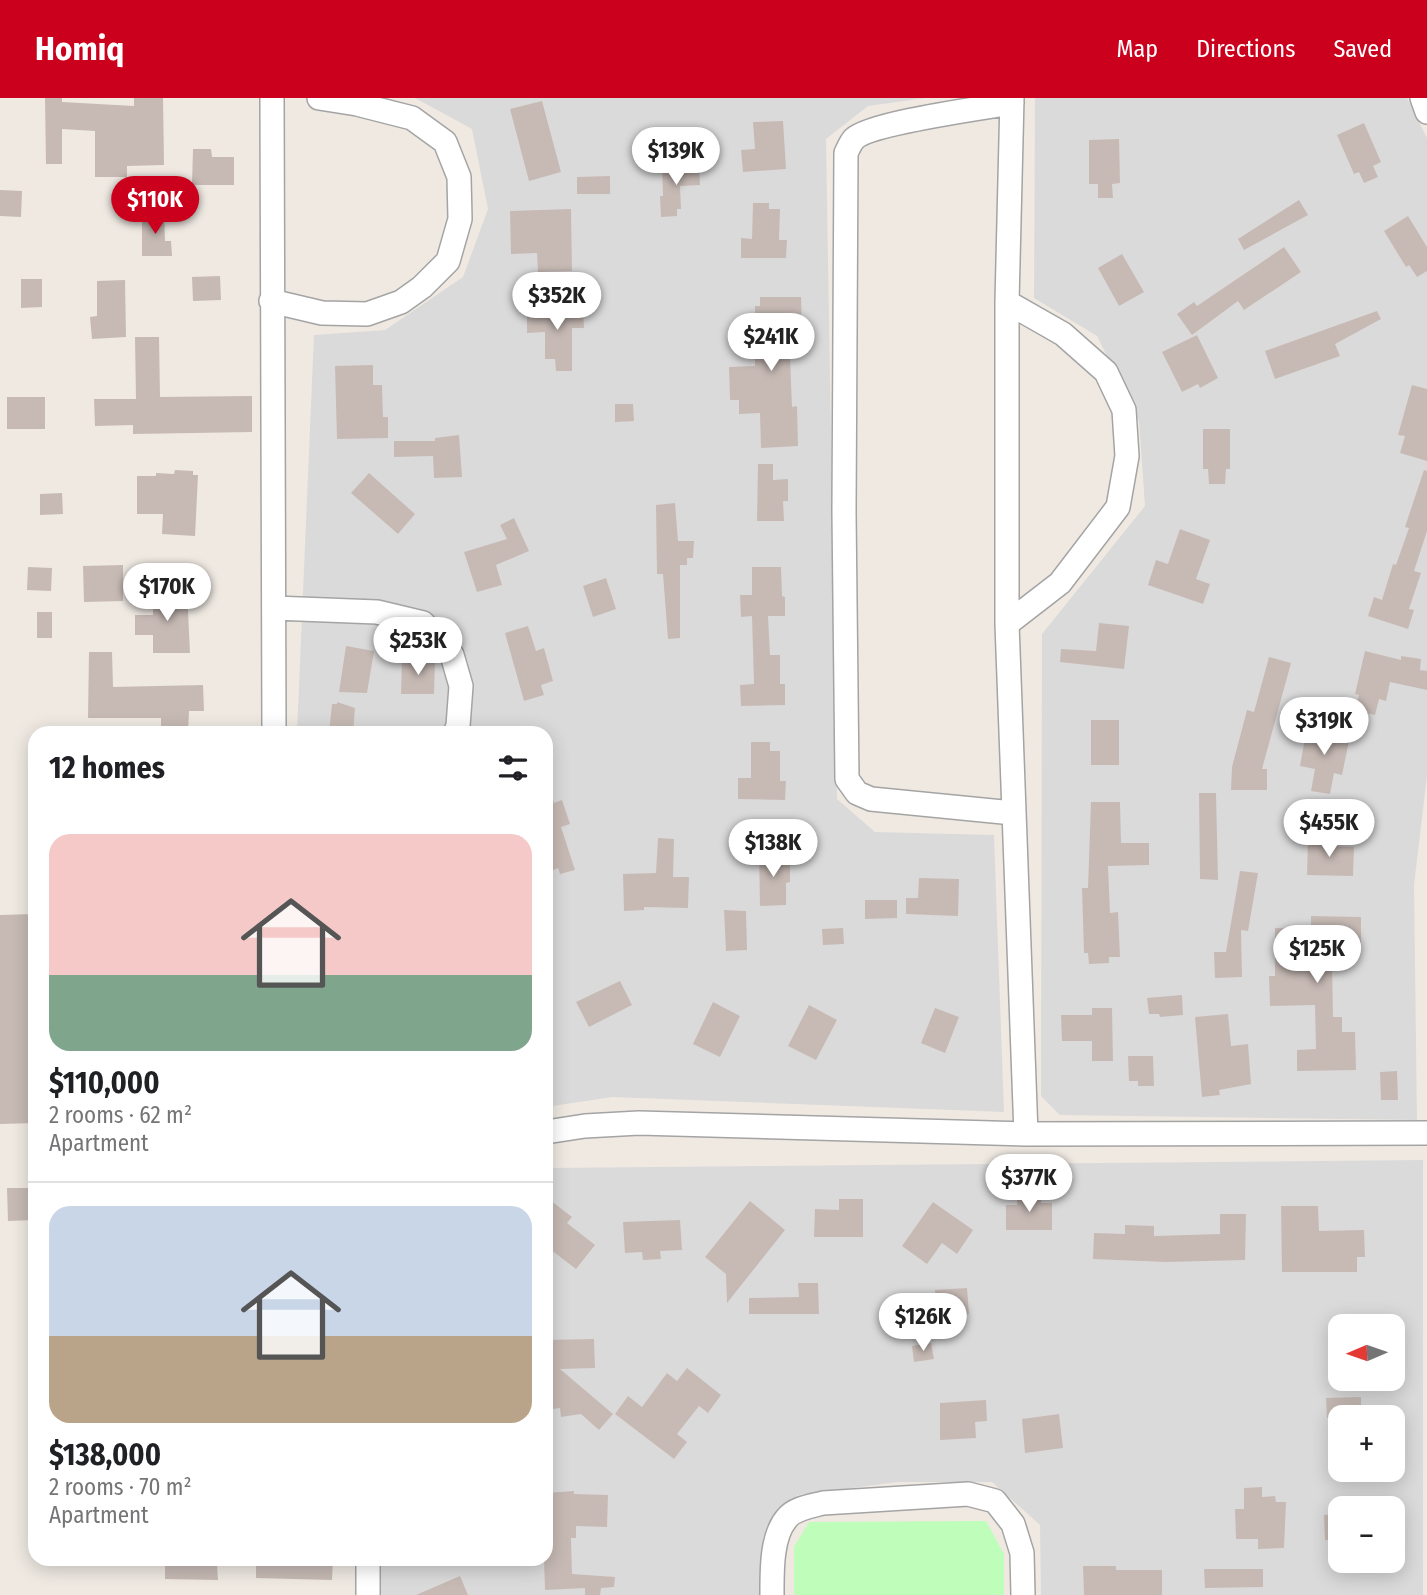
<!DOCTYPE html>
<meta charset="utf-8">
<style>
body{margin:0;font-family:"Fira Sans Condensed",sans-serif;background:#f2f2f2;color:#202124;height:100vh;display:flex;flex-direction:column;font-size:26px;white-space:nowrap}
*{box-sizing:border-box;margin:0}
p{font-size:23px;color:#757577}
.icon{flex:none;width:38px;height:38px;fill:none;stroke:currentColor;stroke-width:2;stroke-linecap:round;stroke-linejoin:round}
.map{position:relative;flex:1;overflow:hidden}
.details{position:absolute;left:28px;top:628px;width:525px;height:840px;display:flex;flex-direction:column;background:#fff;border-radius:21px;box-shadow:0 4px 18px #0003}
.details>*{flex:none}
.needle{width:46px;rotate:268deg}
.buttons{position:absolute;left:1328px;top:1216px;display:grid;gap:14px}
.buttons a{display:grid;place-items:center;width:77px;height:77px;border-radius:14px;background:#fff;box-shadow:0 4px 18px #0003;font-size:35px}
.price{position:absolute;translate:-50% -60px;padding:0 16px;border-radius:24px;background:#fff;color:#222;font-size:23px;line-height:46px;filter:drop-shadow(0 2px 4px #0008)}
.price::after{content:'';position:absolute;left:50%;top:42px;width:21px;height:16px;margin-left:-10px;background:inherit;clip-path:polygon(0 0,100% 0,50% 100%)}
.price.current{background:#ca001c;color:#fff}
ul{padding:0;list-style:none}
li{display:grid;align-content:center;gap:14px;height:371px;padding:0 21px}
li+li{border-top:2px solid #e0e0e0}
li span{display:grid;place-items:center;height:217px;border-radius:21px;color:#555}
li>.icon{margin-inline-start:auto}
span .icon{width:126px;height:126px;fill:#fffc;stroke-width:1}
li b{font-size:30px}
h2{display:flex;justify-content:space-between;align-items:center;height:84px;padding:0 21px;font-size:30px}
header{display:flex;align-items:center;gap:42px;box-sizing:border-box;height:98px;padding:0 35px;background:#ca001c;color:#fff}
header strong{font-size:33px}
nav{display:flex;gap:38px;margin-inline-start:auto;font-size:24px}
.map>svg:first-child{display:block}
.residential{fill:#dbdada;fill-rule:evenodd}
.park{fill:#befeba}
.building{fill:#c7bab5}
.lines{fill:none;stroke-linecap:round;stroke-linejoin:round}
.minor-casing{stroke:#a4a4a4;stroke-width:26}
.minor{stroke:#fff;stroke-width:23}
</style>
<header>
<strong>Homiq</strong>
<nav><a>Map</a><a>Directions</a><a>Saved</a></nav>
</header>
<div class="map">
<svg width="1427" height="1497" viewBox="0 0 1427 1497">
<rect width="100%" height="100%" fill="#efe9e2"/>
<!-- residential -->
<path class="residential" d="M415,0H925L868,8L826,41L837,701L875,734L994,737L1004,1014L612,999L546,1009V635H297L314,237L385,232L463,179L488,111L472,31Z
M1035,0H1407L1427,40V678L1414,787L1417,1022L1060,1017L1041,998L1042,536L1145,408L1139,323L1097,238L1034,200Z
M1423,1062V1497H1041L1040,1427L992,1384H898L798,1397L769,1425L766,1497H381L380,1461H546V1070ZM1340,1228H1393V1281H1340ZM1340,1320H1393V1372H1340ZM1340,1410H1393V1463H1340Z"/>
<!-- park -->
<path class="park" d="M986,1423L1004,1456V1497H794V1449L809,1424Z"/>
<!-- building -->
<path class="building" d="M45,0H62V4L134,8V0H163L164,67L127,68V79H95V33L62,31V66H46Z
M542,3L561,74L529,83L510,11Z
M783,23L786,71L743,74L741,52L755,51L753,24Z
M1364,25L1381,64L1373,68L1378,79L1364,85L1359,74L1354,76L1337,37Z
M1119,41L1120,85L1112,86L1113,100H1098V86H1089V42Z
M193,51H211L212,59H234V87H192Z
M699,67L700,87L680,88L681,111H677V118L661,119L660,98H663L662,68Z
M610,78V96H577V79Z
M0,92L22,93L21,119L0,118Z
M1299,102L1308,117L1244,152L1238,141Z
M753,105H769V111H780L779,142H787L786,160H741V140L752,141Z
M571,111L572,173L538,174L537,155L511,156L510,113Z
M142,116H164L165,143H171L172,158H142Z
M1408,118L1427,149V173L1417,179L1409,167L1406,169L1384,133Z
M1284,149L1301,174L1244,212L1238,203L1192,237L1177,216L1194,204L1197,208Z
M1122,156L1144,194L1119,208L1098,170Z
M220,178L221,202L193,203L192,179Z
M21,181H42V209L21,210Z
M125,182L126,239L92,241L90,219L97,218V183Z
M760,199H801L802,234H789L792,309L797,308L798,348L761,350L760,315L739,316V302H730L729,269L755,268V208H760Z
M583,210L584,230H572V273H556L555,261H545V234L527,235V211Z
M1377,213L1381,221L1335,246L1340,258L1275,281L1265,253Z
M1197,237L1218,280L1200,290L1198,286L1182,294L1162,254Z
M135,239H159L160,299L252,298V334L133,336V327L95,328L94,301H136Z
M373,267V287H382L383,319H388V340L337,341L335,268Z
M1412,287L1427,291V363L1400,355L1405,338L1398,337Z
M7,299H45V331H7Z
M615,306H633L634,323L615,324Z
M1203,331H1230V371H1226L1225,386H1209L1208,371H1203Z
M459,337L462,379L434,380L433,358L394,359V343H435V340Z
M758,366H773V382L788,381V403H783L784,423H757Z
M175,372L193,373V377H198L195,438L162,436L163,416H137V378H156V375L174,376Z
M1424,372L1427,373V433L1414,473L1421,475L1409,511L1414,512L1408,531L1368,518L1374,499L1382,502L1393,466L1396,467L1409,430L1405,429Z
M369,375L415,416L398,436L351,395Z
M62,395L63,416L40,417V396Z
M675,405L678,443H694L693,460H687V467H680V540L668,541L663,476H657L656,407Z
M514,420L529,453L496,467L502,487L477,494L464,454L507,441L500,427Z
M1180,431L1210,442L1196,481L1210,486L1203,506L1148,487L1156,462L1168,466Z
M123,467V503L84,504L83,468Z
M28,469L52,470L51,493L27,492Z
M752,469H781L782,498L785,499V518H768L770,557H780V586H785V607L741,608L740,587L754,586L752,518L741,519L740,497H752Z
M606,480L616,511L593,519L583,488Z
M153,493H187L190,555H153V537H135V517H153Z
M37,514H52V540H37Z
M1099,525L1129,528L1124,571L1060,564L1061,551L1096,553Z
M528,528L536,553L544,550L553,583L541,587L544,597L524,603L505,535Z
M346,548L374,553L367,595L339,594Z
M1365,553L1401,562V558L1421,561L1420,572L1427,573V592L1390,584L1386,603L1379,601L1375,617L1355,612L1359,597L1355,596Z
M89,554H112L113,589L203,587L204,613H189L188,635H161V620H88Z
M1269,559L1291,565L1262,671H1267V692H1231L1232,669L1247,612L1254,614Z
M402,562L435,563L434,596H401Z
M337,604L355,610L353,635H329L332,606H337Z
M1091,622H1119V667H1091Z
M1307,629L1350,638L1342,677L1334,675L1330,696L1311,693L1315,671L1300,668Z
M751,644H770V653H780V683H786L785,702L738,701V680H751Z
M546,692H549L554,705L562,702L570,726L561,729L575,772L560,776L558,770L549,774L546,764Z
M1199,695H1216L1218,782L1200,781Z
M1091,704H1120L1121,745H1149V767L1108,768L1110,815L1118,814L1120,859H1109V865L1089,866L1088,855H1084L1082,790H1088Z
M658,740L674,741L673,779H689L688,810L644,809V812L624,813L623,776L656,775Z
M1308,741L1327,742L1326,748L1354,749L1353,778L1307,777Z
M759,751H776V766L790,765V784L786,785V807L760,808Z
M1240,773L1258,775L1248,833L1241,832L1242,879L1215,880L1214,854H1226Z
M919,780L959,781L958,818L906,816V800H918Z
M865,802H897V820L865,821Z
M724,812L746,813L747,852L726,853Z
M35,816V1025L0,1026V817Z
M1311,818L1361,819V848H1354V862H1332L1333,919H1342V934H1355L1356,972L1297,973V952L1316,951L1315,907L1270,908L1269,878H1275V830L1311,831Z
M843,830L844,846L823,847L822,831Z
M620,883L632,907L589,929L576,904Z
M1182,897L1183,917L1160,919L1159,916H1149L1147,900Z
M713,904L740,918L720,959L693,946Z
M809,907L837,922L816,962L788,948Z
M935,910L959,919L945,955L921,945Z
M1092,910H1112L1113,963H1092V943H1062L1061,917H1092Z
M1228,916L1231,948L1248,946L1251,986L1219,992L1220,997L1202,999L1195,919Z
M1128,958H1153L1154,988H1138V983H1129Z
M1397,973L1398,1002H1381L1380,974Z
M7,1090H35V1122L8,1123Z
M1017,1097H1041V1105H1052V1132H1006V1107H1017Z
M546,1099L572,1119L567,1125L595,1147L576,1171L546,1148Z
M839,1101H863V1139H814L815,1111L839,1112Z
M750,1103L785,1132L727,1205L726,1176L705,1159Z
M933,1104L973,1132L957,1156L942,1145L927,1166L902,1148Z
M1281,1108H1318L1319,1133L1364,1132L1365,1159H1357V1174H1282Z
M1220,1116H1246L1245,1162L1166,1164L1093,1161L1094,1135L1125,1136V1127L1154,1128V1138L1220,1136Z
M680,1122L682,1152L660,1153L661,1161L643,1162L642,1154L625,1155L623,1124Z
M798,1185H818L819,1216H749V1200L799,1199Z
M967,1190L969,1216L936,1219L935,1192Z
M594,1241L595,1270L560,1271L613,1316L599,1332L581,1316L561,1319L560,1310L546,1312V1242Z
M931,1245L934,1261L914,1264L912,1248Z
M687,1270L721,1297L708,1315L699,1308L677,1336L687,1344L674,1361L615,1316L628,1298L642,1309L667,1275L677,1283Z
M1361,1299V1320H1327L1326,1300Z
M986,1302L987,1323L975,1324L976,1340L940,1342V1305Z
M1059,1316L1063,1350L1025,1355L1022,1321Z
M1262,1389V1399L1275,1398L1276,1404H1286L1284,1450L1258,1451V1441H1236L1235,1411H1244V1390Z
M574,1393V1396L608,1397L607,1429L576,1428V1440H571L572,1476L615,1479L614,1489L601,1490L600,1497H585V1490L545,1492L544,1461H546V1395Z
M1340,1416V1441L1325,1442L1324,1417Z
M256,1461H333L332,1482L256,1480Z
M187,1464L188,1466H217L218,1482L165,1481V1465Z
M1083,1468H1116V1472H1162V1497H1084Z
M1204,1471H1263V1489L1205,1490Z
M460,1478L468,1497H416Z"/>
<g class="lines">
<!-- minor casing -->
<g class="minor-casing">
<path id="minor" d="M272,0L274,635
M1012,0L1007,204V526L1026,1036
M1422,0L1427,14
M1012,5C984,10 870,25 854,41C851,44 848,51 846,55L844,414L847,681L857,695L871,701L1013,715
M271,203L322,215L367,216L401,204L422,189L448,163L460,121L459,79L445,44L412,20L357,6L319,0
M1007,204L1063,236L1106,274L1124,312L1127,358L1118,409L1060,485L1007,526
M274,510L377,514L423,525L452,557L461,588L458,628L455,635
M546,1034L585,1028L639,1025L1026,1036L1427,1035
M368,1461V1497
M772,1497C772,1474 771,1438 787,1420C795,1410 812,1408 823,1405L968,1396L995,1403L1013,1426L1022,1455L1023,1497"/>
</g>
<!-- minor -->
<use href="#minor" class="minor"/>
</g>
</svg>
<div class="buttons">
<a><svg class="needle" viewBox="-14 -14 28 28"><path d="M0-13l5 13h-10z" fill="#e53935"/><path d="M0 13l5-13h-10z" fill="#757577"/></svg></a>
<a>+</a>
<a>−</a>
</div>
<b class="price" style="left:676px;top:89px">$139K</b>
<b class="price current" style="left:155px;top:138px">$110K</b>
<b class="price" style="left:557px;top:234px">$352K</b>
<b class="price" style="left:771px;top:275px">$241K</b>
<b class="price" style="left:167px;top:525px">$170K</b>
<b class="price" style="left:418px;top:579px">$253K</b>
<b class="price" style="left:1324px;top:659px">$319K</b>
<b class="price" style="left:1329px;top:761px">$455K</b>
<b class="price" style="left:773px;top:781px">$138K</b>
<b class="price" style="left:1317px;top:887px">$125K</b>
<b class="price" style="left:1029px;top:1116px">$377K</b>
<b class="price" style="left:923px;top:1255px">$126K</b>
<section class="details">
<h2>12 homes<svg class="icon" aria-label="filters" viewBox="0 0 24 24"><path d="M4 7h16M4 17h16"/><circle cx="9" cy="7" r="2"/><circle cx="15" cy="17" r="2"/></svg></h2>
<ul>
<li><span style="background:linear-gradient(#f6c9c9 65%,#7fa58c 0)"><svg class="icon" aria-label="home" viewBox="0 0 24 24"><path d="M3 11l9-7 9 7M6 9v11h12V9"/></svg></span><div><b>$110,000</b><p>2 rooms · 62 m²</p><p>Apartment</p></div></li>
<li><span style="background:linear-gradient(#c9d6e8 60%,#b9a48a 0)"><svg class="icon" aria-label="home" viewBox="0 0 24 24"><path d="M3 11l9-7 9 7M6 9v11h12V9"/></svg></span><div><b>$138,000</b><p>2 rooms · 70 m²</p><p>Apartment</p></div></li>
</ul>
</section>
</div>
